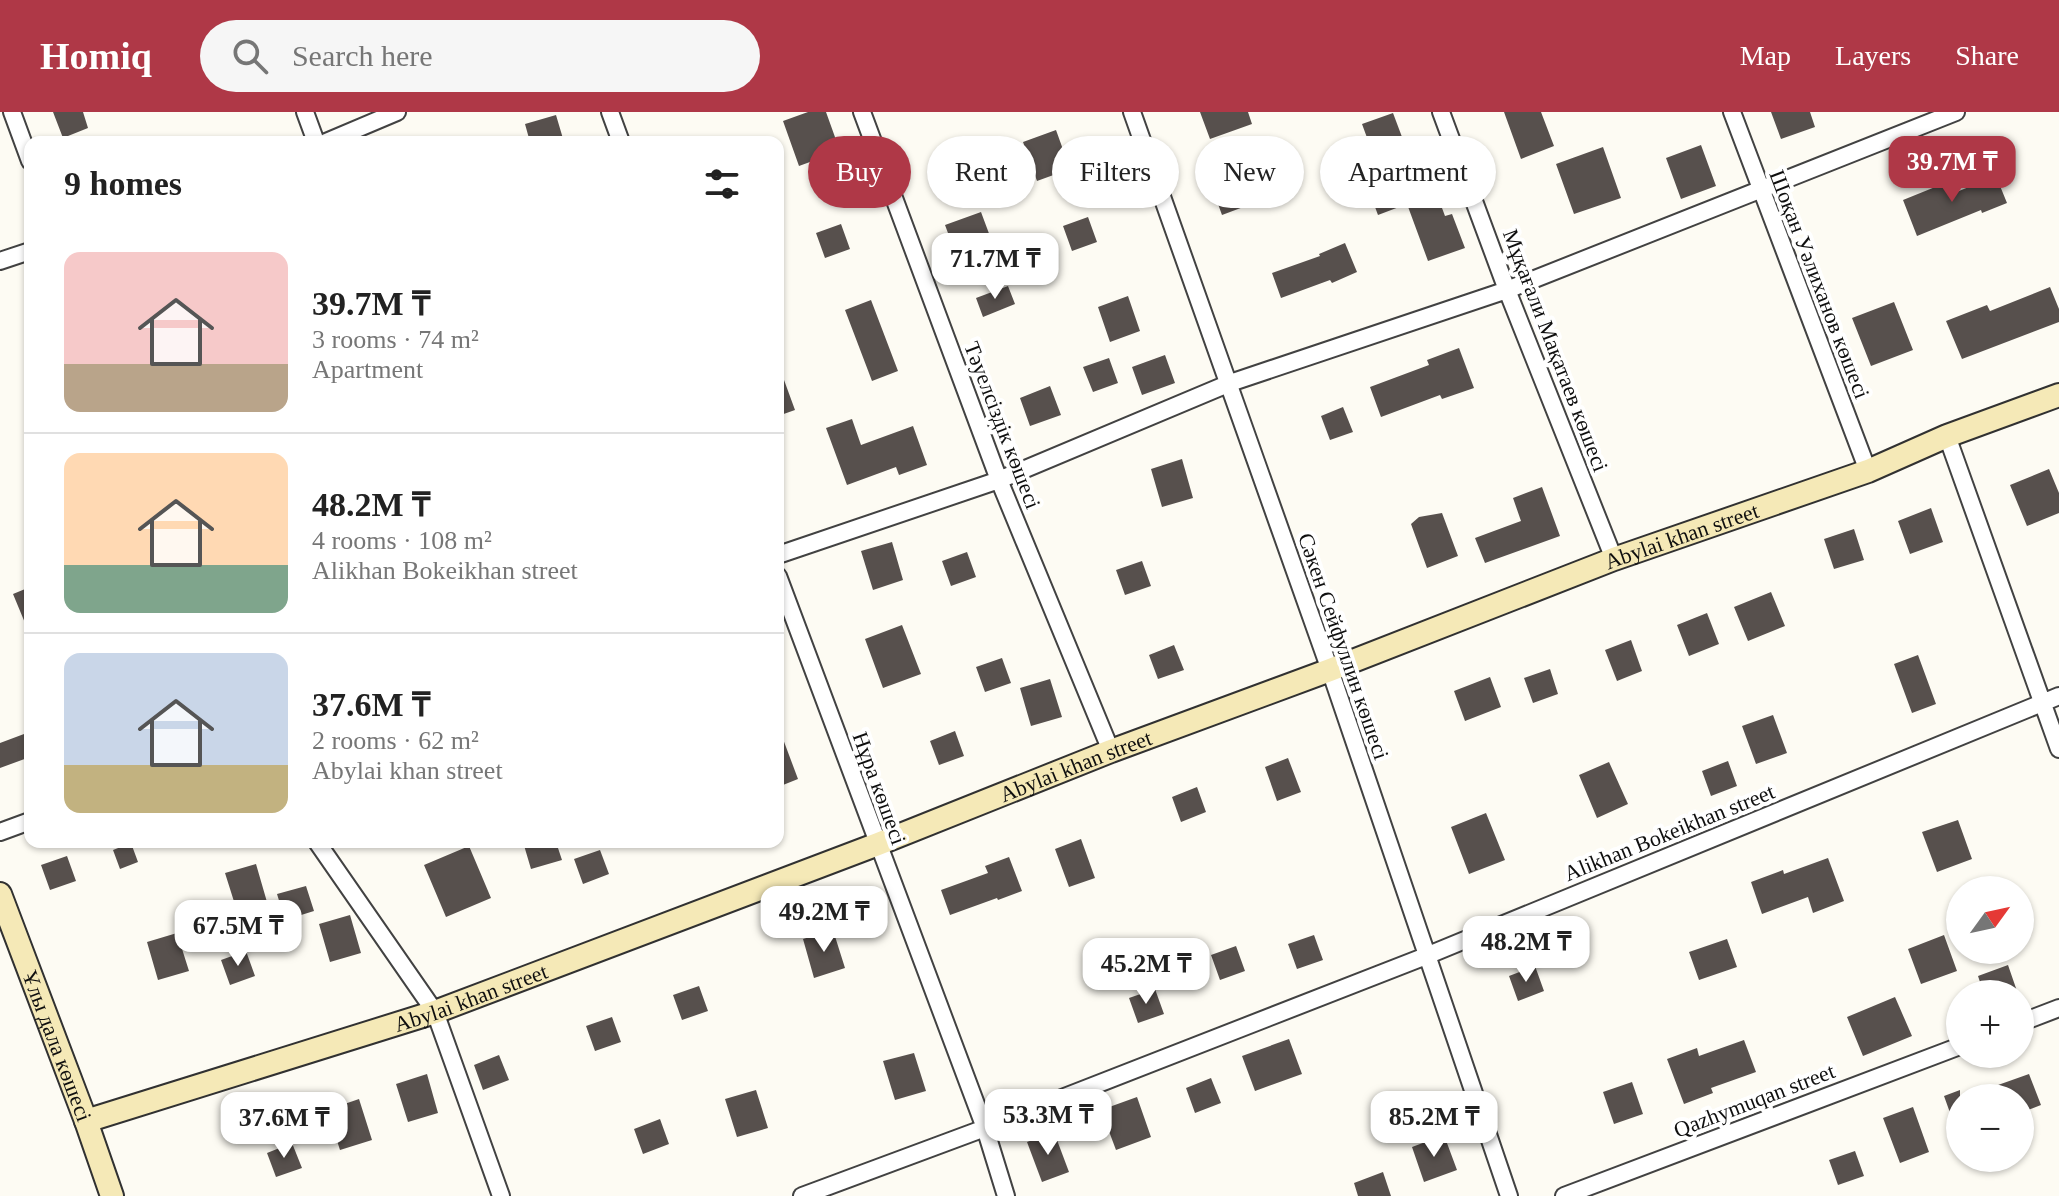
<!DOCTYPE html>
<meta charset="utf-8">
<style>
body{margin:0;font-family:"Times New Roman",serif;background:#f6f6f6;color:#222;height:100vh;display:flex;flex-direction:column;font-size:30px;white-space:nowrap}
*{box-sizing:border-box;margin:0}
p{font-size:26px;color:#767676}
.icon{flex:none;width:44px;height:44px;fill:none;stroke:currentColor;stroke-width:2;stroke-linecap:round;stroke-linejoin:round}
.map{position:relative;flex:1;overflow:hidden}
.details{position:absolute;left:24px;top:24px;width:760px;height:712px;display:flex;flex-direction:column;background:#fff;border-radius:16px;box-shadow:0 2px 6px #0004}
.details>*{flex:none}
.hud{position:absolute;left:808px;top:24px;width:760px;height:72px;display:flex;gap:16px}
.needle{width:52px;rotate:57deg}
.tools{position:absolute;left:1946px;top:764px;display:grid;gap:16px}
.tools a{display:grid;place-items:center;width:88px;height:88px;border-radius:50%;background:#fff;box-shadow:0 2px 6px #0004;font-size:40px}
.price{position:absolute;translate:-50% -68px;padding:0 18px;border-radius:16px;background:#fff;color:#222;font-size:26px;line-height:52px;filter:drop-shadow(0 2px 4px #0008)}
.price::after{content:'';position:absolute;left:50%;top:48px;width:24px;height:18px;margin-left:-12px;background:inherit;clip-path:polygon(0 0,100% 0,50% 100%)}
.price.current{background:#af3847;color:#fff}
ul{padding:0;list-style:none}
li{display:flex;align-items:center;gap:24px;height:200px;padding:0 40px}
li+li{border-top:2px solid #e0e0e0}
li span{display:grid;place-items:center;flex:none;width:224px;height:160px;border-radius:16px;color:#555}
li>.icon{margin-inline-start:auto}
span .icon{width:96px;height:96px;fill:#fffc;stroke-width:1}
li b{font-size:34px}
h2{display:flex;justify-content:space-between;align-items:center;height:96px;padding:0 40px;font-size:34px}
.pill{padding:0 28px;border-radius:36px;background:#fff;box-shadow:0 2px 6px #0004;font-size:28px;line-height:72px}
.pill.current{background:#af3847;color:#fff}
header{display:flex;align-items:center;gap:48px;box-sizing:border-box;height:112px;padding:0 40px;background:#af3847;color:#fff}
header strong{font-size:38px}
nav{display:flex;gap:44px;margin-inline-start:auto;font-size:28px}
.search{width:560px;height:72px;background:#f6f6f6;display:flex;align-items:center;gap:20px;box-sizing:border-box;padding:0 28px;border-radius:44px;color:#767676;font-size:30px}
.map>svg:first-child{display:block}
.building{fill:#57504d}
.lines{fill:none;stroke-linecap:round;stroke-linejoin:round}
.street-casing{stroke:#424242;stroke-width:20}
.secondary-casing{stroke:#313131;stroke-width:26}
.street{stroke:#fff;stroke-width:16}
.secondary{stroke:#f5e9b7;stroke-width:22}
.labels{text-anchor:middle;stroke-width:8;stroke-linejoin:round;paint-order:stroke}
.street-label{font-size:22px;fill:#0f0f0f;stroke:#fff}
</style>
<header>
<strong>Homiq</strong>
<div class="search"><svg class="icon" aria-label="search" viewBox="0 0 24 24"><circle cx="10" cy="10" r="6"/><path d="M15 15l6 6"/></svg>Search here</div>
<nav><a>Map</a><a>Layers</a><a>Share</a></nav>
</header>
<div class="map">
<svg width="2059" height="1084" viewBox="0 0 2059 1084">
<rect width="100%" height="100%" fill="#fdfbf3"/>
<!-- building -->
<path class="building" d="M53,0H83L88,16L63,26Z
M808,0H826L840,39L799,54L783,9Z
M1200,0H1248L1252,12L1210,27Z
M1504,0H1541L1554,34L1521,47Z
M1771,0H1810L1815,15L1781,27Z
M1393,1L1408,41L1420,37L1445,104L1452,102L1465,136L1428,149L1407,92L1378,103L1361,58L1377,53L1362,12Z
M556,3L564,30H530L525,12Z
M1056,18L1070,57L1037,69L1023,30Z
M1701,33L1716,74L1681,87L1666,46Z
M1603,35L1621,86L1574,102L1556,52Z
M1238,48L1254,91L1222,103L1206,59Z
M1996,64L2007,91L1982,101L1981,98L1917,124L1903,88L1950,69L1954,81Z
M981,100L994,135L958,148L945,113Z
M1088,105L1097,130L1072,139L1063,114Z
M841,112L850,137L825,146L816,121Z
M1345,131L1357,160L1332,171L1330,168L1281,186L1272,161L1320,144L1319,142Z
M1008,174L1015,192L983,205L976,186Z
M2050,175L2059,197V210L1962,247L1946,209L1987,193L1990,199Z
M1128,184L1140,219L1110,230L1098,195Z
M871,188L898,259L872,269L845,198Z
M1894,190L1913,238L1871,254L1852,206Z
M1459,236L1474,276L1442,287L1440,283L1381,305L1370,275L1429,253L1427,248Z
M1165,243L1175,271L1142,283L1132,255Z
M1109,246L1118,271L1093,280L1083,255Z
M780,257L795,298L778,304V258Z
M1050,274L1061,303L1030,314L1020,286Z
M1343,295L1353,320L1330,328L1321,304Z
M852,307L861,333L913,314L927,353L899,363L896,355L847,373L826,316Z
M1182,347L1193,386L1162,395L1151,357Z
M2049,357L2059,381V401L2027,414L2010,373Z
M1542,375L1560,424L1485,451L1475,426L1521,409L1513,386Z
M1931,396L1943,430L1910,442L1898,409Z
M1442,401L1458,444L1427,456L1411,412L1419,405Z
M1854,417L1864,448L1834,457L1824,427Z
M892,430L903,468L873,478L861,439Z
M967,440L976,465L951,474L942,449Z
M1142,449L1151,474L1125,483L1116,458Z
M30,475V523L13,482Z
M1771,480L1785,514L1748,529L1734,495Z
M1707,501L1719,532L1689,544L1677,513Z
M902,513L921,562L883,576L865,527Z
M1631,528L1642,559L1617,569L1605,538Z
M1174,533L1184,558L1158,567L1149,543Z
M1918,543L1936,592L1912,601L1894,552Z
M1002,546L1011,571L985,580L976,555Z
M1550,557L1558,582L1533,591L1524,566Z
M1490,565L1501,595L1465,609L1454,579Z
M1050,567L1062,605L1031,614L1020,576Z
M1773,603L1787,641L1756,652L1742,614Z
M778,619H780L798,667L778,675Z
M955,619L964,644L939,653L930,629Z
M24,622L30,639V645L0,656V631Z
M1288,646L1301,680L1277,689L1265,655Z
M1728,649L1737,674L1711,684L1702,659Z
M1609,650L1628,692L1597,706L1579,663Z
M1197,675L1206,700L1181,710L1172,685Z
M1486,701L1505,748L1469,762L1451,715Z
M1958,708L1972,747L1937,760L1922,720Z
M1081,727L1095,766L1069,775L1055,737Z
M523,730H556L562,748L531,757Z
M131,731L138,750L120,757L113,738Z
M469,734L491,786L446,805L424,753Z
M600,738L609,762L583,772L574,747Z
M67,744L76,769L50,778L41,753Z
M1009,745L1022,779L998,788L997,786L950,803L941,778L988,761L985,754Z
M1828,746L1844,789L1813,801L1808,785L1762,802L1751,770L1783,758L1784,762Z
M256,752L267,790L237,799L225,761Z
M306,774L314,799L285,808L277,782Z
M350,803L361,841L330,850L319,812Z
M833,818L845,856L814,866L803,827Z
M177,821L189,859L158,868L147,830Z
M1314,823L1323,848L1297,857L1288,832Z
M1944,823L1957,859L1921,872L1908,837Z
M1727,827L1737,855L1699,868L1689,840Z
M1236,834L1245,859L1220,868L1211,843Z
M246,839L255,864L230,873L221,848Z
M2008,853L2018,882H1984L1978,864Z
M1535,854L1544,879L1518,889L1509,864Z
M699,874L708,899L682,908L673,883Z
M1155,877L1164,902L1138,911L1129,886Z
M1895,885L1912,924L1863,944L1847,905Z
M612,905L621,930L595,939L586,914Z
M1289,927L1302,962L1255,979L1242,944Z
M1744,928L1756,960L1711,976L1713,981L1684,992L1667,947L1697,936L1699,944Z
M914,941L926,979L895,988L883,949Z
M499,943L509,968L483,978L474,953Z
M427,962L438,1001L408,1010L396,972Z
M2029,962L2041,993L2020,1001V986H1967V984Z
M1211,966L1221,991L1195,1001L1186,976Z
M1632,970L1643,1002L1614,1012L1603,980Z
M756,978L768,1016L737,1025L725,987Z
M1960,978V1022L1958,1023L1944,984Z
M1137,985L1151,1025L1116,1038L1101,998Z
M359,987L372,1028L340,1038L327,998Z
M1913,995L1929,1040L1900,1051L1883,1006Z
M660,1007L669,1032L643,1042L634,1017Z
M1054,1020L1069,1060L1042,1070L1027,1030Z
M1444,1023L1457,1058L1424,1070L1412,1035Z
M292,1031L302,1056L276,1065L267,1041Z
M1855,1039L1864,1064L1838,1073L1829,1048Z
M1383,1060L1391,1084H1358L1354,1071Z"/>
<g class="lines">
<!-- street casing -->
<g class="street-casing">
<path id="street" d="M12,0L30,49
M305,0L316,30
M610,0L621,30
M862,0L999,368L1111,639
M1132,0L1330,558L1509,1084
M1441,0L1507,178L1614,447
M1732,0L1868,359
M326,30L397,0
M0,149L30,139
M1947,324L2059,637
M778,443L999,368L1230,271L1507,178L1956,0
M778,464L985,1016L1006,1084
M0,720L30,709
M317,730L435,900L501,1084
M2020,911L2059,896
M802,1084L985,1016L1426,844L2059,584
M1564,1084L1960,934"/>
</g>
<!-- secondary casing -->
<g class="secondary-casing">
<g id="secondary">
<path id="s1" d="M0,782L86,1009L112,1084"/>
<path id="s2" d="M86,1009L435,900L878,732L1111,639L1330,558L1614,447L1868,359L1947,324L2059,283"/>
</g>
</g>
<!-- street -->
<use href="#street" class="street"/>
<!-- secondary -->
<use href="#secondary" class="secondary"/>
</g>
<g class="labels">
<!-- street labels -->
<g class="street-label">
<text transform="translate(1820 172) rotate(69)" y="8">Шоқан Уәлиханов көшесі</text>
<text transform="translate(1556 238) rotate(69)" y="8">Мұқағали Мақатаев көшесі</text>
<text transform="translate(1003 313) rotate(69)" y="8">Тәуелсіздік көшесі</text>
<text dy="8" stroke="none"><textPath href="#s2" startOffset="1700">Abylai khan street</textPath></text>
<text transform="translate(1344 534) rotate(71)" y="8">Сәкен Сейфуллин көшесі</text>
<text dy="8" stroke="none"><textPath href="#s2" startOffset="1052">Abylai khan street</textPath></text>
<text transform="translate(880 676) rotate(70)" y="8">Нұра көшесі</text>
<text transform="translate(1669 720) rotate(-22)" y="8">Alikhan Bokeikhan street</text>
<text dy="8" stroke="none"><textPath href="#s2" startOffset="404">Abylai khan street</textPath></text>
<text dy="8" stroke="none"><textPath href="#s1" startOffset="162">Ұлы дала көшесі</textPath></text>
<text transform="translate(1754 988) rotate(-21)" y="8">Qazhymuqan street</text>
</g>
</g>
</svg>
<div class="tools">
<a><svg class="needle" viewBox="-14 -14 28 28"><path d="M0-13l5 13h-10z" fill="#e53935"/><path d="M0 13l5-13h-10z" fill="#767676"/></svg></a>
<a>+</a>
<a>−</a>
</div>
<b class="price current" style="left:1952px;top:92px">39.7M ₸</b>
<b class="price" style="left:995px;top:189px">71.7M ₸</b>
<b class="price" style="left:824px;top:842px">49.2M ₸</b>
<b class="price" style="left:238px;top:856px">67.5M ₸</b>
<b class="price" style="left:1526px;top:872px">48.2M ₸</b>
<b class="price" style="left:1146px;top:894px">45.2M ₸</b>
<b class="price" style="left:1048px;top:1045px">53.3M ₸</b>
<b class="price" style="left:1434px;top:1047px">85.2M ₸</b>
<b class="price" style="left:284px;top:1048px">37.6M ₸</b>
<div class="hud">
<a class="pill current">Buy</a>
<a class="pill">Rent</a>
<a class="pill">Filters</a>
<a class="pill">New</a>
<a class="pill">Apartment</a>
</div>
<section class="details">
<h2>9 homes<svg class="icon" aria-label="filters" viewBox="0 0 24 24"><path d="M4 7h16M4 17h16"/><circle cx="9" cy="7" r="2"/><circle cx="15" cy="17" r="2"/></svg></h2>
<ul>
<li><span style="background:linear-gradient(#f6c9c9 70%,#b9a48a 0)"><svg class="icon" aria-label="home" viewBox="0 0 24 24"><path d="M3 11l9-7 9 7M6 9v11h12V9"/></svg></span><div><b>39.7M ₸</b><p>3 rooms · 74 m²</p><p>Apartment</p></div></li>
<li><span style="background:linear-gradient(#ffd9b3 70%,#7fa58c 0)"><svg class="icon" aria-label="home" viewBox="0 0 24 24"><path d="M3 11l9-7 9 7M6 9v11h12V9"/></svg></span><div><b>48.2M ₸</b><p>4 rooms · 108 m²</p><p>Alikhan Bokeikhan street</p></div></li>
<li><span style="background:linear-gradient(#c9d6e8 70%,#c2b280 0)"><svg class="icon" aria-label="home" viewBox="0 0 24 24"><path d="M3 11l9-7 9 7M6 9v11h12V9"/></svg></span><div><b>37.6M ₸</b><p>2 rooms · 62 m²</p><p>Abylai khan street</p></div></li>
</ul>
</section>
</div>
